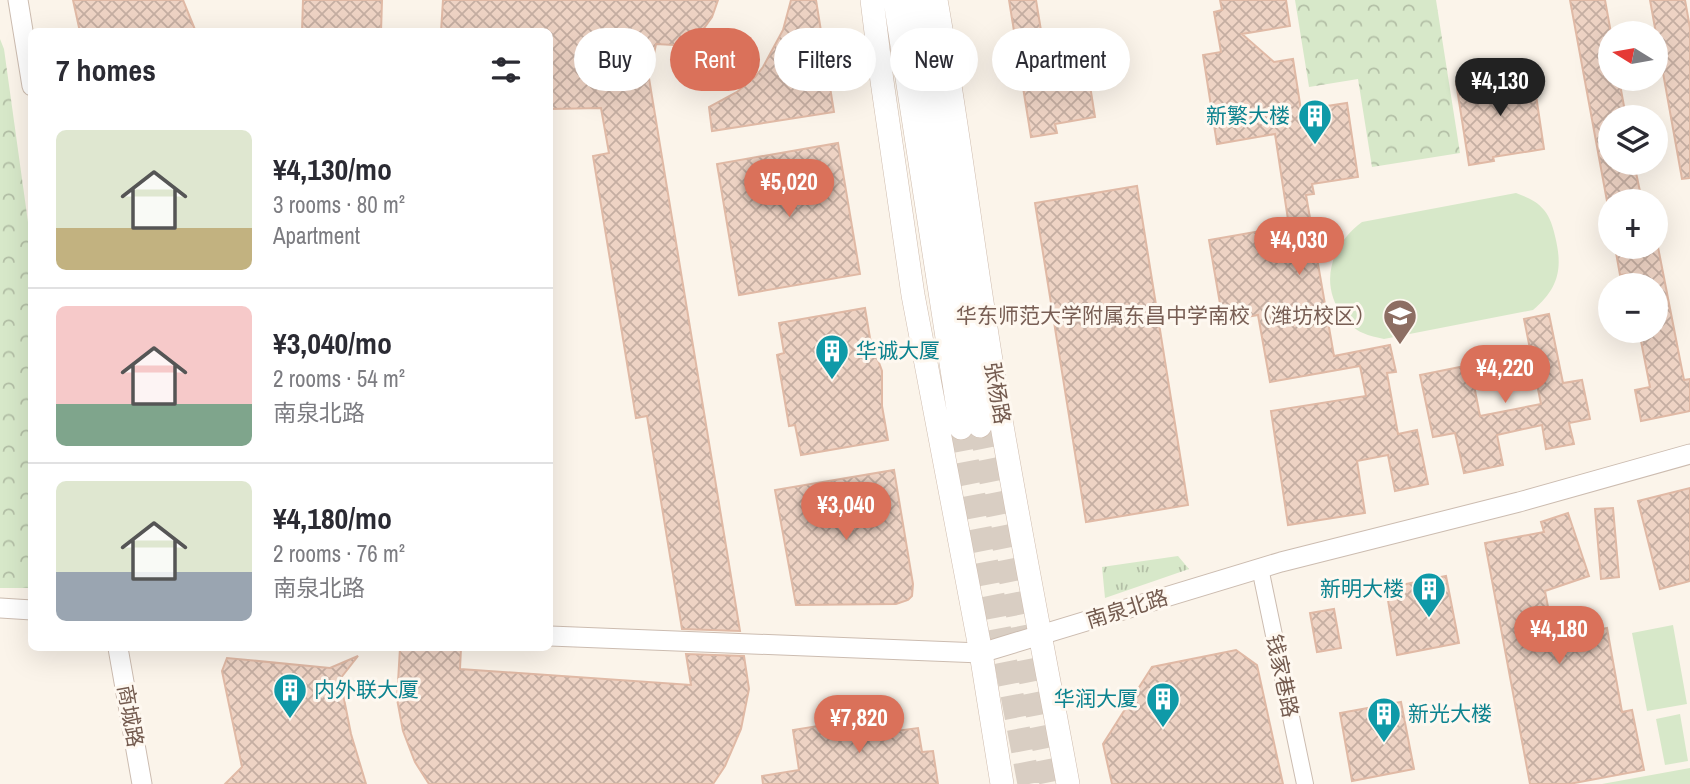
<!DOCTYPE html>
<meta charset="utf-8">
<style>
body{margin:0;font-family:"Archivo Narrow","Noto Sans SC",sans-serif;background:#f2f2f3;color:#2b2b33;height:100vh;display:flex;flex-direction:column;font-size:26px;white-space:nowrap}
*{box-sizing:border-box;margin:0}
p{font-size:23px;color:#7c7c81}
.icon{flex:none;width:38px;height:38px;fill:none;stroke:currentColor;stroke-width:2;stroke-linecap:round;stroke-linejoin:round}
.map{position:relative;flex:1;overflow:hidden}
.drawer{position:absolute;left:28px;top:28px;width:525px;height:623px;display:flex;flex-direction:column;background:#fff;border-radius:10px;box-shadow:0 7px 28px #0002}
.drawer>*{flex:none}
.top-card{position:absolute;left:574px;top:28px;width:665px;height:63px;display:flex;gap:14px}
.needle{width:46px;rotate:281deg}
.controls{position:absolute;left:1598px;top:21px;display:grid;gap:14px}
.controls a{display:grid;place-items:center;width:70px;height:70px;border-radius:50%;background:#fff;box-shadow:0 7px 28px #0002;font-size:35px}
.price{position:absolute;translate:-50% -60px;padding:0 16px;border-radius:24px;background:#da715a;color:#fff;font-size:23px;line-height:46px;filter:drop-shadow(0 2px 4px #0008)}
.price::after{content:'';position:absolute;left:50%;top:42px;width:21px;height:16px;margin-left:-10px;background:inherit;clip-path:polygon(0 0,100% 0,50% 100%)}
.price.current{background:#222;color:#fff}
ul{padding:0;list-style:none}
li{display:flex;align-items:center;gap:21px;height:175px;padding:0 28px}
li+li{border-top:2px solid #e1e1e2}
li span{display:grid;place-items:center;flex:none;width:196px;height:140px;border-radius:10px;color:#555}
li>.icon{margin-inline-start:auto}
span .icon{width:84px;height:84px;fill:#fffc;stroke-width:1}
li b{font-size:30px}
h2{display:flex;justify-content:space-between;align-items:center;height:84px;padding:0 28px;font-size:30px}
.chip{padding:0 24px;border-radius:32px;background:#fff;box-shadow:0 7px 28px #0002;font-size:24px;line-height:63px}
.chip.current{background:#da715a;color:#fff}
.map>svg:first-child{display:block}
.grass{fill:url(#grass-tufts)}
.forest{fill:url(#forest-crowns)}
.pitch{fill:#d7e8c9}
.building{fill:url(#building-cross-hatch);stroke:#e0b9a5;stroke-width:2}
.lines{fill:none;stroke-linecap:round;stroke-linejoin:round}
.secondary-tunnel{stroke:#d9cec3;stroke-width:23;stroke-dasharray:23 11;stroke-linecap:butt}
.minor-casing{stroke:#ccbcb0;stroke-width:18}
.tertiary-casing{stroke:#ccbcb0;stroke-width:21}
.secondary-casing{stroke:#cfbcae;stroke-width:24}
.minor{stroke:#fff;stroke-width:16}
.tertiary{stroke:#fff;stroke-width:19}
.secondary{stroke:#fff;stroke-width:23}
.labels{text-anchor:middle;stroke-width:6;stroke-linejoin:round;paint-order:stroke}
.culture-label{font-size:21px;fill:#0d838f;stroke:#fef8f0;text-anchor:end}
.education-label{font-size:21px;fill:#785e54;stroke:#fef8f0;text-anchor:end}
.street-label{font-size:21px;fill:#745b4f;stroke:#fef8f0}
</style>
<div class="map">
<svg width="1690" height="784" viewBox="0 0 1690 784">
<defs>
<pattern id="grass-tufts" width="24" height="20" patternUnits="userSpaceOnUse" patternTransform="scale(1.75)"><rect width="24" height="20" fill="#d7e8c9"/><path d="M3 7l-1-3M5 7V3M7 7l1-3M15 17l-1-3M17 17v-4M19 17l1-3" fill="none" stroke="#b3bfa6"/></pattern>
<pattern id="forest-crowns" width="20" height="18" patternUnits="userSpaceOnUse" patternTransform="scale(1.75)"><rect width="20" height="18" fill="#d7e8c9"/><path d="M2 6a3 3 0 1 1 6 0M12 15a3 3 0 1 1 6 0" fill="none" stroke="#b3bfa6"/></pattern>
<pattern id="building-cross-hatch" width="8" height="8" patternUnits="userSpaceOnUse" patternTransform="scale(1.75)"><rect width="8" height="8" fill="#eed3c4"/><path d="M0 0l8 8M0 8l8-8" fill="none" stroke="#c5aea2"/></pattern>
</defs>
<rect width="100%" height="100%" fill="#fbf4ea"/>
<!-- grass -->
<path class="grass" d="M1178,556L1189,569L1105,598L1102,567Z"/>
<!-- forest -->
<path class="forest" d="M1295,0H1436L1460,153L1372,167L1358,79L1309,87Z
M0,39L4,49L32,251V588H0Z"/>
<!-- pitch -->
<path class="pitch" d="M1516,193C1526,197 1537,201 1544,210C1550,217 1553,227 1555,236C1563,268 1559,288 1533,310L1384,339C1377,337 1369,336 1363,333C1355,330 1348,322 1343,316C1318,283 1332,244 1362,222Z
M1673,625L1687,704L1647,711L1632,633Z
M1680,714L1688,761L1665,765L1656,719Z
M1690,768V784H1602Z"/>
<!-- building -->
<path class="building" d="M73,0H183L196,32H80Z
M303,0H382L381,32H302Z
M443,0H718L712,17L702,31L689,40L674,45L656,44L654,54H645L740,631L682,629L647,416L636,418L593,156L609,153L601,108L550,109V32H441Z
M791,0H816L834,112L712,131L709,107L737,92L755,77L763,67L783,30Z
M1009,0H1036L1045,55L1084,48L1095,117L1055,124L1057,133L1031,137Z
M1220,0H1286L1290,26L1242,34L1274,62L1293,59L1301,110L1347,103L1358,177L1312,184L1314,194L1306,195L1334,356L1390,345L1396,372L1387,373L1398,434L1417,430L1428,484L1395,491L1388,455L1357,461L1365,513L1288,525L1271,411L1366,396L1360,366L1270,382L1258,315L1223,321L1209,240L1289,226L1275,134L1217,144L1203,55L1221,52L1214,12L1222,10Z
M1570,0H1605L1611,33L1610,79H1619L1626,117H1610V163H1634L1642,201H1607Z
M1650,0H1685L1690,28V178L1682,179Z
M1533,75L1544,149L1493,157L1494,161L1469,165L1456,82L1484,78V82Z
M838,143L860,274L739,295L717,164Z
M1137,186L1188,505L1086,522L1035,203Z
M1615,247H1658L1684,380L1690,379V411L1641,421L1635,390L1650,387L1639,331H1656V285H1630L1628,274L1620,275Z
M865,308L870,338L882,371V406L888,440L801,455L795,425L789,426L777,355L784,353L779,323Z
M1549,314L1563,383L1582,380L1590,419L1569,423L1574,444L1546,449L1542,425L1497,435L1503,465L1464,473L1455,433L1433,437L1420,375L1470,365L1480,416L1541,404L1524,319Z
M894,470L913,584L912,596L908,600L896,604L796,605L775,490Z
M1690,488V581L1660,589L1638,501Z
M1613,508L1619,577L1601,579L1595,509Z
M1568,513L1589,576L1545,591L1554,639L1607,628L1622,712L1632,710L1644,770L1569,784H1530L1485,543L1544,532L1541,522Z
M1446,576L1459,643L1397,655L1386,588Z
M1334,609L1341,648L1317,652L1310,613Z
M400,648H461L460,669L691,685L686,654L744,656L749,689L741,729L725,766L713,784H429L415,762L403,731L397,699Z
M1236,650L1257,665L1283,784H1112L1103,744L1152,667Z
M358,656L340,679L351,734L366,784H225L242,767L222,671L227,658L330,668Z
M1401,702L1414,769L1352,781L1340,713Z
M893,714L896,731L918,728L922,752L933,751L938,784H763L762,776L799,770L793,730Z"/>
<g class="lines">
<!-- secondary-tunnel -->
<path class="secondary-tunnel" d="M980,426L1051,784
M961,428L1029,784"/>
<!-- minor casing -->
<g class="minor-casing">
<path id="minor" d="M1260,568L1305,784"/>
</g>
<!-- tertiary casing -->
<g class="tertiary-casing">
<path id="tertiary" d="M18,0L32,86
M0,608L32,610
M550,636L981,653L1281,562L1519,502L1690,454
M118,648L142,784"/>
</g>
<!-- secondary casing -->
<g class="secondary-casing">
<path id="secondary" d="M872,0L882,81L913,295L981,653L1002,784
M895,0L961,428
M915,0L929,77L980,426
M936,0C956,113 970,227 988,341C1011,489 1041,636 1068,784"/>
</g>
<!-- minor -->
<use href="#minor" class="minor"/>
<!-- tertiary -->
<use href="#tertiary" class="tertiary"/>
<!-- secondary -->
<use href="#secondary" class="secondary"/>
</g>
<!-- icons -->
<defs>
<g id="building-pin" transform="scale(1.75)"><path d="M0 17L-7.5 6A9.5 9.5 0 1 1 7.5 6Z" fill="#0f9aa8" stroke="#fef8f0"/><path d="M-4-6H4V6H1V3H-1V6H-4ZM-2.5-4.3h1.7v1.8h-1.7ZM.8-4.3h1.7v1.8H.8ZM-2.5-1h1.7V.8h-1.7ZM.8-1h1.7V.8H.8Z" fill="#fff"/></g>
<g id="school-pin" transform="scale(1.75)"><path d="M0 17L-7.5 6A9.5 9.5 0 1 1 7.5 6Z" fill="#8d6e63" stroke="#fef8f0"/><path d="M0-5L7-2L0 1L-7-2ZM-4 1L0 2.5L4 1V4Q0 6-4 4Z" fill="#fff"/></g>
</defs>
<g fill-rule="evenodd">
<use href="#building-pin" x="1315" y="116"/>
<use href="#school-pin" x="1400" y="316"/>
<use href="#building-pin" x="832" y="351"/>
<use href="#building-pin" x="1429" y="589"/>
<use href="#building-pin" x="290" y="690"/>
<use href="#building-pin" x="1163" y="699"/>
<use href="#building-pin" x="1384" y="714"/>
</g>
<g class="labels">
<!-- culture labels -->
<g class="culture-label">
<text x="1290" y="123">新繁大楼</text>
<text x="856" y="358" text-anchor="start">华诚大厦</text>
<text x="1404" y="596">新明大楼</text>
<text x="314" y="697" text-anchor="start">内外联大厦</text>
<text x="1138" y="706">华润大厦</text>
<text x="1408" y="721" text-anchor="start">新光大楼</text>
</g>
<!-- education labels -->
<g class="education-label">
<text x="1376" y="323">华东师范大学附属东昌中学南校（潍坊校区）</text>
</g>
<!-- street labels -->
<g class="street-label">
<text transform="translate(997 393) rotate(80)" y="7">张杨路</text>
<text transform="translate(1127 609) rotate(-17)" y="7">南泉北路</text>
<text transform="translate(1282 676) rotate(78)" y="7">钱家巷路</text>
<text transform="translate(130 716) rotate(80)" y="7">商城路</text>
</g>
</g>
</svg>
<div class="controls">
<a><svg class="needle" viewBox="-14 -14 28 28"><path d="M0-13l5 13h-10z" fill="#e53935"/><path d="M0 13l5-13h-10z" fill="#7c7c81"/></svg></a>
<a><svg class="icon" aria-label="layers" viewBox="0 0 24 24"><path d="M12 4l9 5-9 5-9-5zM3 14l9 5 9-5"/></svg></a>
<a>+</a>
<a>−</a>
</div>
<b class="price current" style="left:1500px;top:118px">¥4,130</b>
<b class="price" style="left:789px;top:219px">¥5,020</b>
<b class="price" style="left:1299px;top:277px">¥4,030</b>
<b class="price" style="left:1505px;top:405px">¥4,220</b>
<b class="price" style="left:846px;top:542px">¥3,040</b>
<b class="price" style="left:1559px;top:666px">¥4,180</b>
<b class="price" style="left:859px;top:755px">¥7,820</b>
<div class="top-card">
<a class="chip">Buy</a>
<a class="chip current">Rent</a>
<a class="chip">Filters</a>
<a class="chip">New</a>
<a class="chip">Apartment</a>
</div>
<section class="drawer">
<h2>7 homes<svg class="icon" aria-label="filters" viewBox="0 0 24 24"><path d="M4 7h16M4 17h16"/><circle cx="9" cy="7" r="2"/><circle cx="15" cy="17" r="2"/></svg></h2>
<ul>
<li><span style="background:linear-gradient(#dfe7d0 70%,#c2b280 0)"><svg class="icon" aria-label="home" viewBox="0 0 24 24"><path d="M3 11l9-7 9 7M6 9v11h12V9"/></svg></span><div><b>¥4,130/mo</b><p>3 rooms · 80 m²</p><p>Apartment</p></div></li>
<li><span style="background:linear-gradient(#f6c9c9 70%,#7fa58c 0)"><svg class="icon" aria-label="home" viewBox="0 0 24 24"><path d="M3 11l9-7 9 7M6 9v11h12V9"/></svg></span><div><b>¥3,040/mo</b><p>2 rooms · 54 m²</p><p>南泉北路</p></div></li>
<li><span style="background:linear-gradient(#dfe7d0 65%,#9aa5b1 0)"><svg class="icon" aria-label="home" viewBox="0 0 24 24"><path d="M3 11l9-7 9 7M6 9v11h12V9"/></svg></span><div><b>¥4,180/mo</b><p>2 rooms · 76 m²</p><p>南泉北路</p></div></li>
</ul>
</section>
</div>
